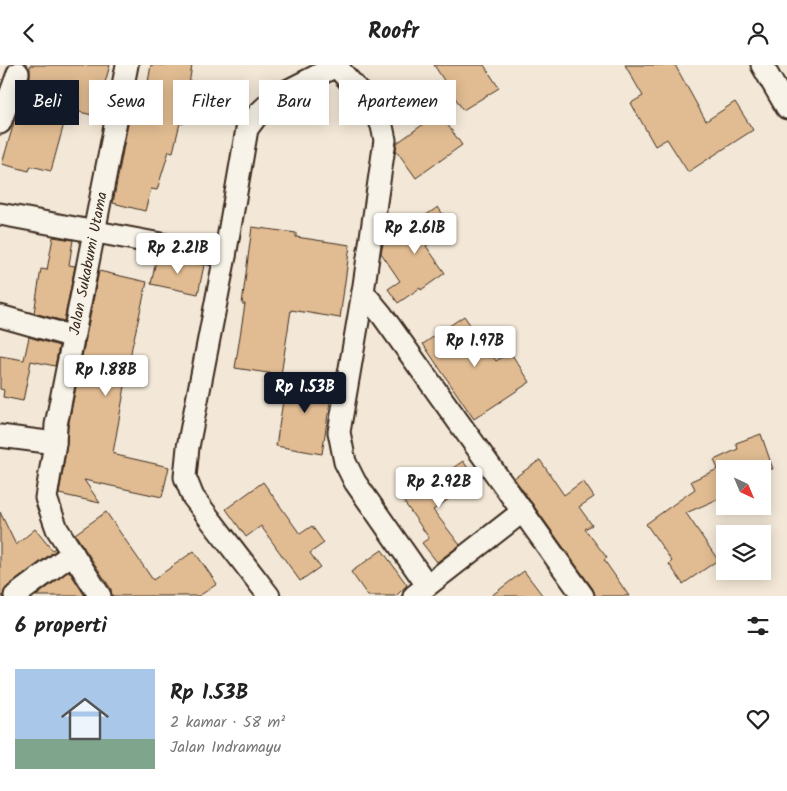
<!DOCTYPE html>
<html lang="id">
<meta charset="utf-8">
<style>
body{margin:0;font-family:Kalam,sans-serif;background:#f2f2f2;color:#222;height:100vh;display:flex;flex-direction:column;font-size:19px;white-space:nowrap}
*{box-sizing:border-box;margin:0}
p{font-size:16px;color:#767676}
.icon{flex:none;width:28px;height:28px;fill:none;stroke:currentColor;stroke-width:2;stroke-linecap:round;stroke-linejoin:round}
.map{position:relative;height:531px;overflow:hidden}
.sheet{display:flex;flex-direction:column;background:#fff;flex:1}
.sheet>*{flex:none}
.hud{position:absolute;left:15px;top:15px;width:500px;height:45px;display:flex;gap:10px}
.needle{width:32px;rotate:136deg}
.fabs{position:absolute;left:716px;top:395px;display:grid;gap:10px}
.fabs a{display:grid;place-items:center;width:55px;height:55px;border-radius:0px;background:#fff;box-shadow:0 2px 12px #0003;font-size:25px}
.price{position:absolute;translate:-50% -42px;padding:0 11px;border-radius:5px;background:#fff;color:#222;font-size:16px;line-height:32px;filter:drop-shadow(0 1px 2px #0008)}
.price::after{content:'';position:absolute;left:50%;top:30px;width:15px;height:11px;margin-left:-8px;background:inherit;clip-path:polygon(0 0,100% 0,50% 100%)}
.price.current{background:#111827;color:#fff}
ul{padding:0;list-style:none}
li{display:flex;align-items:center;gap:15px;height:125px;padding:0 15px}
li span{display:grid;place-items:center;flex:none;width:140px;height:100px;border-radius:0px;color:#555}
li>.icon{margin-inline-start:auto}
span .icon{width:60px;height:60px;fill:#fffc;stroke-width:1}
li b{font-size:21px}
h2{display:flex;justify-content:space-between;align-items:center;height:60px;padding:0 15px;font-size:21px}
.pill{padding:0 18px;border-radius:0px;background:#fff;box-shadow:0 2px 12px #0003;font-size:18px;line-height:45px}
.pill.current{background:#111827;color:#fff}
header{display:flex;justify-content:space-between;align-items:center;height:65px;padding:0 15px;background:#fff;font-size:22px;font-weight:700}
.map>svg:first-child{display:block}
.building{fill:#e1bc92;stroke:#3b2a1e}
.lines{fill:none;stroke-linecap:round;stroke-linejoin:round}
.street-casing{stroke:#3b2a1e;stroke-width:25}
.street{stroke:#f7f3e8;stroke-width:21}
.labels{text-anchor:middle;stroke-width:4;stroke-linejoin:round;paint-order:stroke}
.street-label{font-size:15px;fill:#3b2a1e;stroke:#f7f3e8}
</style>
<header><svg class="icon" aria-label="back" viewBox="0 0 24 24"><path d="M15 5l-7 7 7 7"/></svg>Roofr<svg class="icon" aria-label="person" viewBox="0 0 24 24"><circle cx="12" cy="8" r="4"/><path d="M4 21q1-7 8-7t8 7"/></svg></header>
<div class="map">
<svg width="787" height="531" viewBox="0 0 787 531">
<rect width="100%" height="100%" fill="#f3e8d7"/>
<filter id="ink" filterUnits="userSpaceOnUse"><feTurbulence type="fractalNoise" baseFrequency=".02" numOctaves="2"/><feDisplacementMap in="SourceGraphic" scale="10" xChannelSelector="R" yChannelSelector="G"/><feConvolveMatrix kernelMatrix="1 2 1 2 8 2 1 2 1" color-interpolation-filters="sRGB"/></filter>
<g filter="url(#ink)">
<!-- building -->
<path class="building" d="M30,0H110L104,21L110,22L104,53L68,44L51,106L31,101L29,106L2,99L17,47L30,12Z
M151,0H192L183,59L180,58L173,87L169,86L157,125L151,124L145,146L113,138L134,27L146,29Z
M434,0H484L499,23L463,45Z
M625,0H675L706,56L735,37L753,65L688,107L667,74L655,81L631,38L643,31Z
M439,48L462,80L416,113L396,85L397,78Z
M438,142L452,163L426,181L445,208L421,225L420,223L398,238L388,224L400,216L381,188L383,179Z
M252,162L296,168V172L350,180L340,253L291,245L281,310L235,303L245,239H242Z
M53,172L73,175L69,200L75,201L64,256L34,248L41,204L47,205Z
M157,191L204,200L198,229L151,219Z
M99,206L147,217L132,282L113,388L116,389V390L169,402L162,432L84,415L100,438L59,429L67,380L68,362Z
M464,251L496,296L510,287L530,317L474,354L423,279Z
M29,272L59,281L55,301L31,296L23,336L3,332L4,325L0,324V291L24,295Z
M287,310L333,317L322,389L276,381Z
M761,369L773,404H725V431L686,448L718,495L683,519L669,499L672,496L646,459L695,424L691,416L718,404L714,395L738,384L736,378Z
M540,395L564,430L583,416L594,432L579,442L592,460L585,464L607,493L604,495L629,531H595L593,524L514,413Z
M463,396L476,415L433,445L460,480L437,497L422,478L429,473L404,437Z
M263,417L300,469L312,461L324,478L310,488L320,502L300,516L261,461L246,472L226,444Z
M0,447L16,480L35,464L52,485L55,483L56,485L8,521L4,526L3,531H0Z
M106,447L153,515L194,486L217,519L199,531H112L111,524L75,469Z
M382,485L407,520L396,531H368L351,507Z
M69,506L85,531H36Z
M524,506L543,531H491Z"/>
<g class="lines">
<!-- street casing -->
<g class="street-casing">
<g id="street">
<path d="M762,0L787,43"/>
<path d="M336,1L375,44L382,61L385,75L363,227L339,367L345,397L355,417L427,520"/>
<path d="M0,58L18,8"/>
<path d="M0,149L225,191"/>
<path d="M363,227L382,250L583,531"/>
<path d="M0,251L74,272"/>
<path d="M0,371L55,378"/>
<path d="M15,531L73,488"/>
<path id="s1" d="M100,531L57,464L46,433L55,378L56,360L127,0"/>
<path d="M269,531L193,432L185,412L188,382L225,191L247,64L259,48L277,31L338,0"/>
<path d="M414,531L523,446"/>
</g>
</g>
<!-- street -->
<use href="#street" class="street"/>
</g>
</g>
<g class="labels">
<!-- street labels -->
<g class="street-label">
<text dy="5" stroke="none"><textPath href="#s1" startOffset="351">Jalan Sukabumi Utama</textPath></text>
</g>
</g>
</svg>
<div class="fabs">
<a><svg class="needle" viewBox="-14 -14 28 28"><path d="M0-13l5 13h-10z" fill="#e53935"/><path d="M0 13l5-13h-10z" fill="#767676"/></svg></a>
<a><svg class="icon" aria-label="layers" viewBox="0 0 24 24"><path d="M12 4l9 5-9 5-9-5zM3 14l9 5 9-5"/></svg></a>
</div>
<b class="price" style="left:415px;top:190px">Rp 2.61B</b>
<b class="price" style="left:178px;top:210px">Rp 2.21B</b>
<b class="price" style="left:475px;top:303px">Rp 1.97B</b>
<b class="price" style="left:106px;top:332px">Rp 1.88B</b>
<b class="price current" style="left:305px;top:349px">Rp 1.53B</b>
<b class="price" style="left:439px;top:444px">Rp 2.92B</b>
<div class="hud">
<a class="pill current">Beli</a>
<a class="pill">Sewa</a>
<a class="pill">Filter</a>
<a class="pill">Baru</a>
<a class="pill">Apartemen</a>
</div>
</div>
<section class="sheet">
<h2>6 properti<svg class="icon" aria-label="filters" viewBox="0 0 24 24"><path d="M4 7h16M4 17h16"/><circle cx="9" cy="7" r="2"/><circle cx="15" cy="17" r="2"/></svg></h2>
<ul>
<li><span style="background:linear-gradient(#a9c7e8 70%,#7fa58c 0)"><svg class="icon" aria-label="home" viewBox="0 0 24 24"><path d="M3 11l9-7 9 7M6 9v11h12V9"/></svg></span><div><b>Rp 1.53B</b><p>2 kamar · 58 m²</p><p>Jalan Indramayu</p></div><svg class="icon" aria-label="heart" viewBox="0 0 24 24"><path d="M12 20l-8-8c-3-5 5-10 8-4 3-6 11-1 8 4z"/></svg></li>
</ul>
</section>
